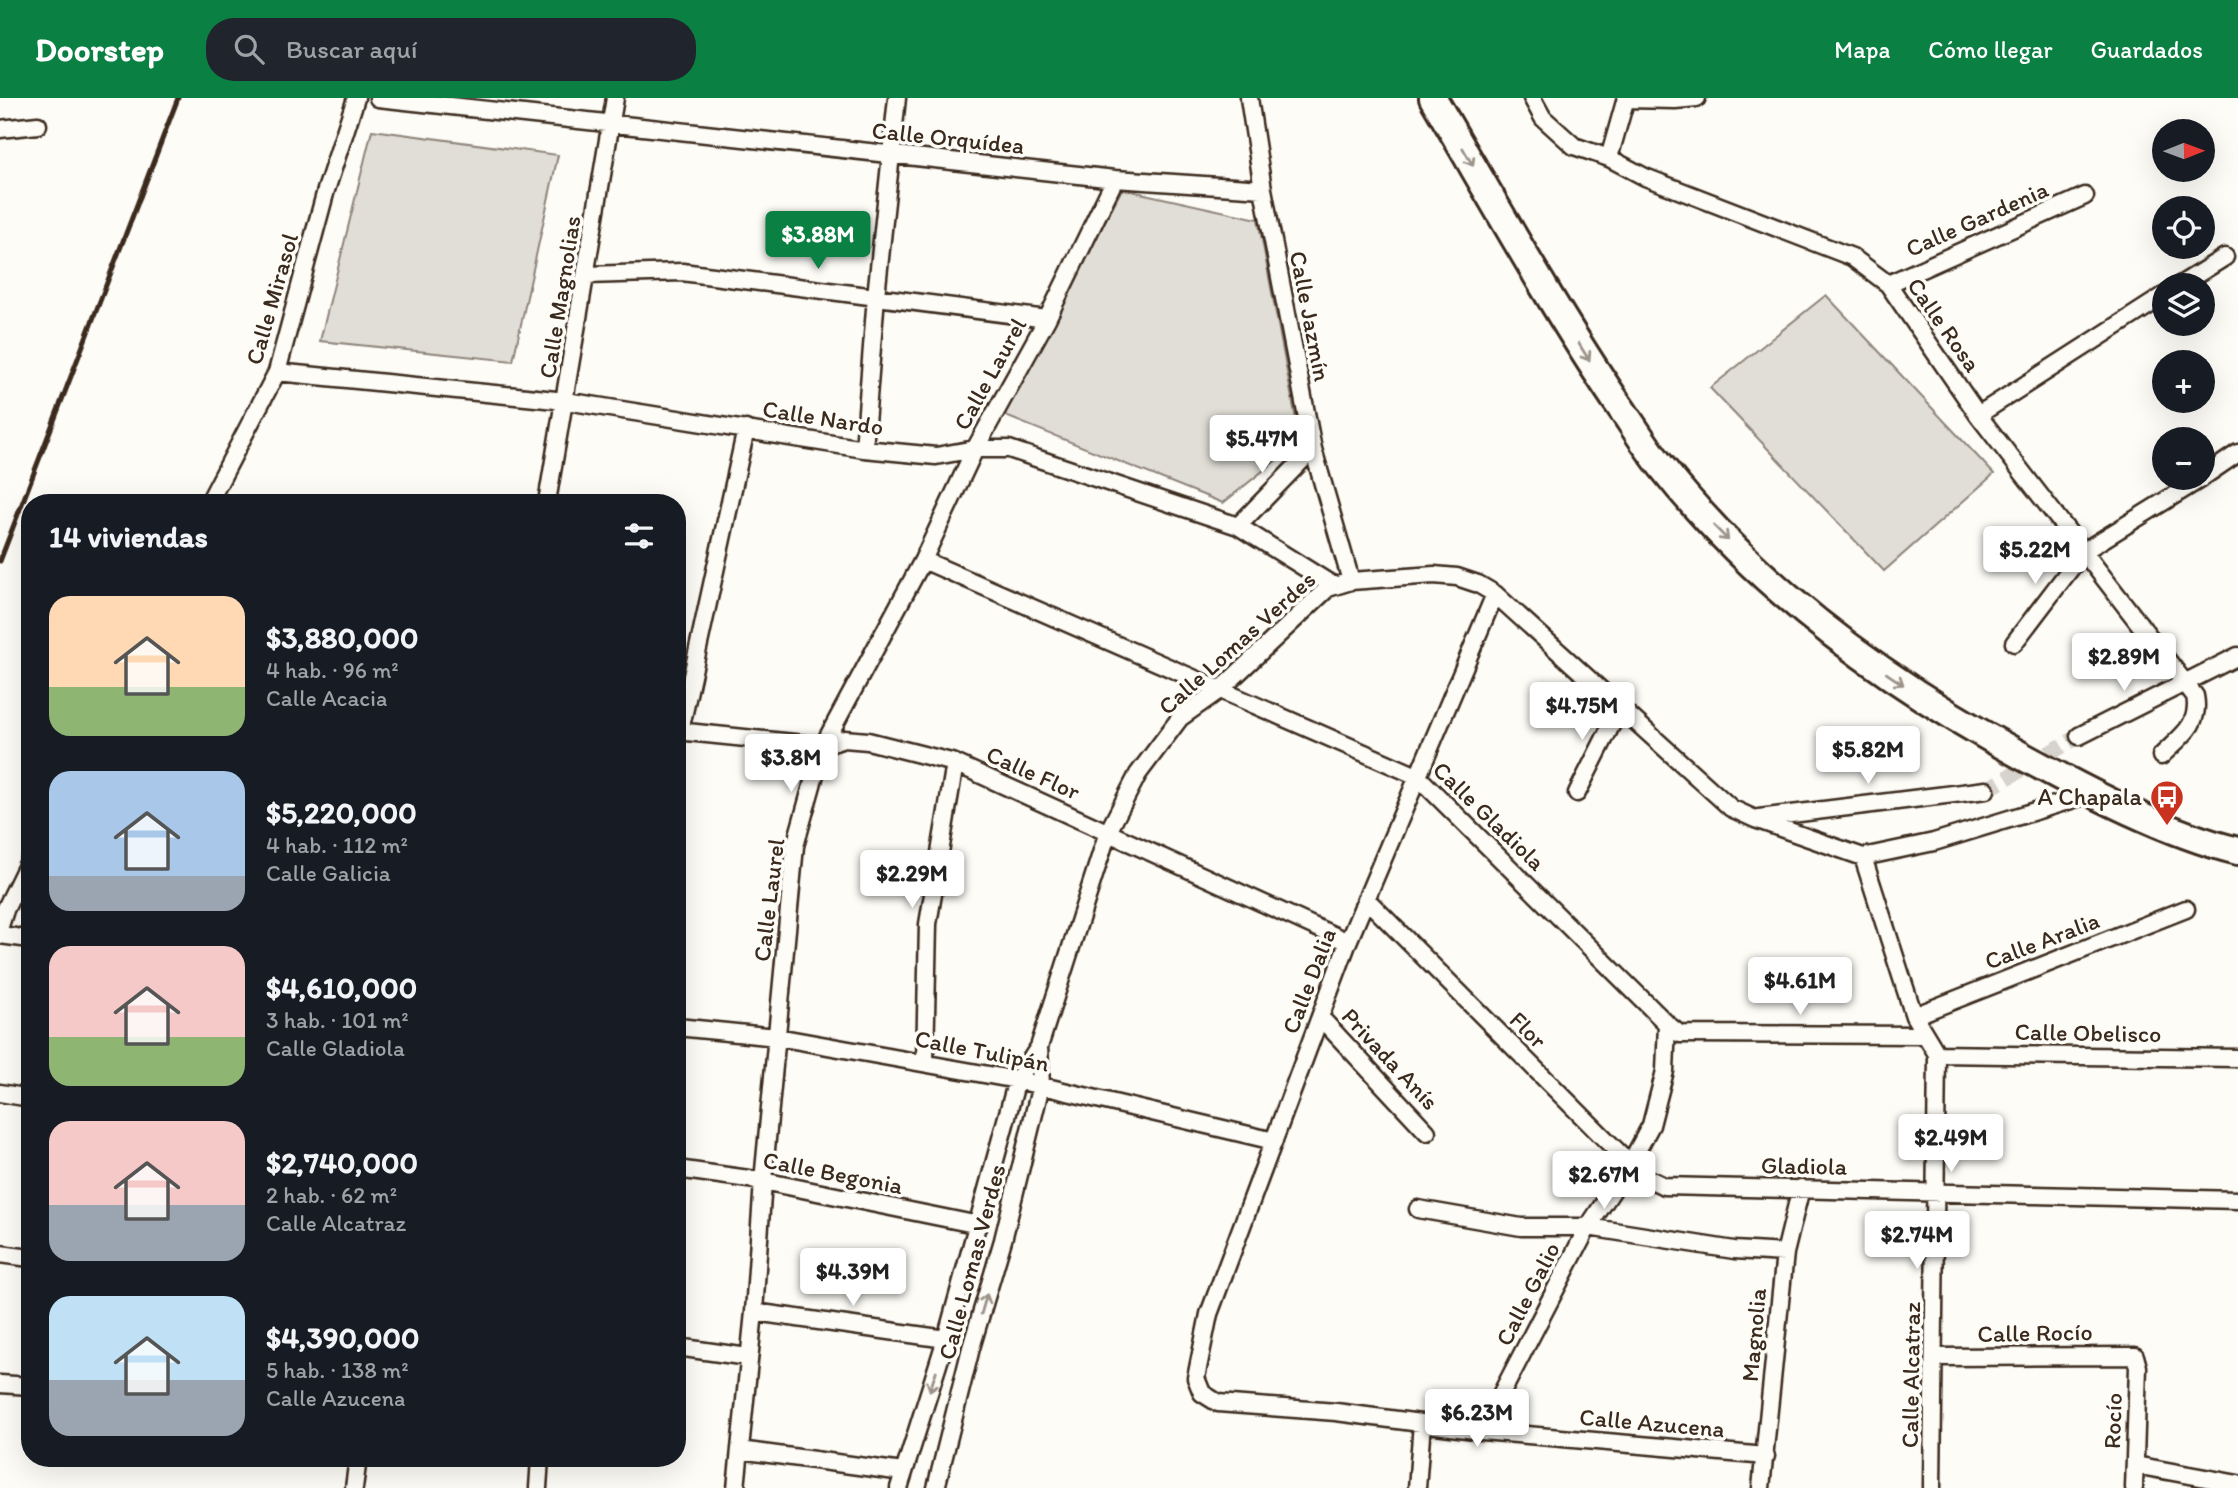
<!DOCTYPE html>
<html lang="es">
<meta charset="utf-8">
<style>
body{margin:0;font-family:Itim,sans-serif;background:#20242c;color:#f1f3f6;height:100vh;display:flex;flex-direction:column;font-size:26px;white-space:nowrap}
*{box-sizing:border-box;margin:0}
p{font-size:23px;color:#9ea1a6}
.icon{flex:none;width:38px;height:38px;fill:none;stroke:currentColor;stroke-width:2;stroke-linecap:round;stroke-linejoin:round}
.map{position:relative;flex:1;overflow:hidden}
.panel{position:absolute;left:21px;top:396px;width:665px;height:973px;display:flex;flex-direction:column;background:#171b24;border-radius:28px;box-shadow:0 7px 28px #0002}
.panel>*{flex:none}
.needle{width:46px;rotate:89deg}
.fabs{position:absolute;left:2152px;top:21px;display:grid;gap:14px}
.fabs a{display:grid;place-items:center;width:63px;height:63px;border-radius:50%;background:#171b24;box-shadow:0 7px 28px #0002;font-size:35px}
.price{position:absolute;translate:-50% -60px;padding:0 16px;border-radius:7px;background:#fff;color:#222;font-size:23px;line-height:46px;filter:drop-shadow(0 2px 4px #0008)}
.price::after{content:'';position:absolute;left:50%;top:42px;width:21px;height:16px;margin-left:-10px;background:inherit;clip-path:polygon(0 0,100% 0,50% 100%)}
.price.on{background:#0b8043;color:#fff}
ul{padding:0;list-style:none}
li{display:flex;align-items:center;gap:21px;height:175px;padding:0 28px}
li span{display:grid;place-items:center;flex:none;width:196px;height:140px;border-radius:21px;color:#555}
li>.icon{margin-inline-start:auto}
span .icon{width:84px;height:84px;fill:#fffc;stroke-width:1}
li b{font-size:30px}
h2{display:flex;justify-content:space-between;align-items:center;height:84px;padding:0 28px;font-size:30px}
header{display:flex;align-items:center;gap:42px;box-sizing:border-box;height:98px;padding:0 35px;background:#0b8043;color:#fff}
header strong{font-size:33px}
nav{display:flex;gap:38px;margin-inline-start:auto;font-size:24px}
.search{width:490px;height:63px;background:#20242c;display:flex;align-items:center;gap:18px;box-sizing:border-box;padding:0 24px;border-radius:28px;color:#9ea1a6;font-size:26px}
.map>svg:first-child{display:block}
.green{fill:#e1ded7;stroke:#8e847a;stroke-width:2}
.lines{fill:none;stroke-linecap:round;stroke-linejoin:round}
.minor-tunnel{stroke:#d6d2cc;stroke-width:16;stroke-dasharray:16 8;stroke-linecap:butt}
.minor-casing{stroke:#3b2a1e;stroke-width:21}
.trunk-casing{stroke:#3b2a1e;stroke-width:32}
.minor{stroke:#fdfcf7;stroke-width:16}
.trunk{stroke:#fdfcf7;stroke-width:26}
.rail{stroke:#3b2a1e;stroke-width:5}
.oneway{stroke:#9c938a}
.labels{text-anchor:middle;stroke-width:7;stroke-linejoin:round;paint-order:stroke}
.street-label{font-size:24px;fill:#3b2a1e;stroke:#fdfcf7}
.poi-label{font-size:24px;fill:#3b2a1e;stroke:#fdfcf7;text-anchor:end}
</style>
<header>
<strong>Doorstep</strong>
<div class="search"><svg class="icon" aria-label="search" viewBox="0 0 24 24"><circle cx="10" cy="10" r="6"/><path d="M15 15l6 6"/></svg>Buscar aquí</div>
<nav><a>Mapa</a><a>Cómo llegar</a><a>Guardados</a></nav>
</header>
<div class="map">
<svg width="2238" height="1390" viewBox="0 0 2238 1390">
<rect width="100%" height="100%" fill="#fdfcf7"/>
<filter id="ink" filterUnits="userSpaceOnUse"><feTurbulence type="fractalNoise" baseFrequency=".0143" numOctaves="2"/><feDisplacementMap in="SourceGraphic" scale="14" xChannelSelector="R" yChannelSelector="G"/><feConvolveMatrix kernelMatrix="1 2 1 2 8 2 1 2 1" color-interpolation-filters="sRGB"/></filter>
<g filter="url(#ink)">
<!-- green -->
<path class="green" d="M372,32L558,57L513,263L320,243Z
M1122,91L1258,121L1300,343L1223,405L1003,317Z
M1826,197L1994,376L1884,473L1710,290Z"/>
<g class="lines">
<!-- minor-tunnel -->
<path class="minor-tunnel" d="M1986,692L2079,638"/>
<!-- minor casing -->
<g class="minor-casing">
<path id="minor" d="M378,0L1115,81L1263,91
M1249,0L1263,91L1313,351L1351,483
M1532,0L1543,20L1574,48L1609,60L1645,79L1852,159L1888,186L1978,317L2195,598C2201,627 2180,639 2161,658
M1626,1L1675,2L1697,0
M0,31L38,27
M1609,60L1626,0
M587,177L682,174L1047,221
M1888,186L2085,98
M2180,187L2225,159
M277,274L566,303L864,351L936,358L975,351H1009L1238,428L1334,488
M1978,317L2165,197
M864,351L876,198L897,0
M2203,379L2238,355
M209,404L277,274L326,92L356,0
M547,404L615,0
M1238,428L1313,351
M923,462L1417,678L1667,926L1680,936L1925,937
M1495,496L1348,844L1209,1216L1196,1280L1202,1295L1218,1305L1336,1314L1482,1333L1766,1358
M2014,545L2084,453L2202,380
M677,633L823,648L844,641L868,643L955,665L1348,844
M680,633L746,331
M2079,638L2238,558
M1577,695L1620,610
M1759,720L1986,692
M1863,759L1914,918L1937,956L1932,1390
M1366,801L1630,1066L1645,1079L1664,1088L2238,1102
M0,828L5,812L30,761
M0,837L30,841
M1914,918L2186,811
M1320,919L1427,1034
M677,929L777,939L1017,982L1274,1043
M1937,956L2238,960
M925,964L928,826L955,665
M0,995L30,1000
M677,1071L763,1083L979,1127
M1418,1111L1521,1129H1588L1734,1152L1785,1155
M0,1156L30,1160
M754,1214L946,1241
M677,1249L748,1259
M1935,1259L2135,1258L2138,1269L2134,1390
M0,1286L30,1288
M1482,1333L1588,1129L1630,1066L1651,1027L1665,973L1667,926
M740,1352L903,1374
M2135,1367L2238,1386
M354,1390L358,1360
M538,1390L540,1360
M736,1390L754,1214L763,1083L795,748L823,648L923,462L975,351L1047,221L1115,81
M899,1390L946,1241L1017,982L1039,949L1108,734L1138,676L1180,620L1221,591L1328,490L1351,483L1434,477L1457,479L1478,486L1495,496L1731,710L1755,721L1863,759L1934,744L2094,695
M936,1390L971,1250L1003,1142L1041,987L1039,949
M1417,1390L1422,1325
M1761,1390L1785,1155L1801,1090"/>
</g>
<!-- trunk casing -->
<g class="trunk-casing">
<path id="trunk" d="M1433,0C1493,102 1550,205 1616,303C1631,324 1645,348 1662,369C1759,492 1887,585 2024,659C2088,694 2168,736 2238,753"/>
</g>
<!-- minor -->
<use href="#minor" class="minor"/>
<!-- trunk -->
<use href="#trunk" class="trunk"/>
<!-- rail -->
<path class="rail" d="M0,463L178,0"/>
</g>
<!-- one-way arrows -->
<defs><path id="oneway-shaft" d="M-6 0H5M1.5-3L5.5 0L1.5 3" fill="none" stroke-width="1.6" stroke-linecap="round" stroke-linejoin="round" transform="scale(1.75)"/></defs>
<g class="oneway">
<use href="#oneway-shaft" transform="translate(1468 59) rotate(60)"/>
<use href="#oneway-shaft" transform="translate(1584 254) rotate(58)"/>
<use href="#oneway-shaft" transform="translate(1721 435) rotate(45)"/>
<use href="#oneway-shaft" transform="translate(1895 581) rotate(34)"/>
<use href="#oneway-shaft" transform="translate(984 1206) rotate(-74)"/>
<use href="#oneway-shaft" transform="translate(933 1283) rotate(108)"/>
</g>
</g>
<!-- icons -->
<defs>
<g id="bus-pin" transform="scale(1.75)"><path d="M0 17L-7.5 6A9.5 9.5 0 1 1 7.5 6Z" fill="#c8321e" stroke="#fdfcf7"/><path d="M-5-6H5V4H4V6H2V4H-2V6H-4V4H-5ZM-3.5-4V0h7V-4ZM-3.5 1.2v1.5H-2V1.2ZM2 1.2v1.5H3.5V1.2Z" fill="#fff"/></g>
</defs>
<g fill-rule="evenodd">
<use href="#bus-pin" x="2167" y="699"/>
</g>
<g class="labels">
<!-- street labels -->
<g class="street-label">
<text transform="translate(948 40) rotate(6)" y="8">Calle Orquídea</text>
<text transform="translate(1977 121) rotate(-24)" y="8">Calle Gardenia</text>
<text transform="translate(560 199) rotate(-81)" y="8">Calle Magnolias</text>
<text transform="translate(272 201) rotate(-74)" y="8">Calle Mirasol</text>
<text transform="translate(1310 218) rotate(79)" y="8">Calle Jazmín</text>
<text transform="translate(1944 227) rotate(55)" y="8">Calle Rosa</text>
<text transform="translate(990 276) rotate(-61)" y="8">Calle Laurel</text>
<text transform="translate(823 320) rotate(9)" y="8">Calle Nardo</text>
<text transform="translate(1237 545) rotate(-42)" y="8">Calle Lomas Verdes</text>
<text transform="translate(1033 675) rotate(24)" y="8">Calle Flor</text>
<text transform="translate(1489 718) rotate(44)" y="8">Calle Gladiola</text>
<text transform="translate(769 802) rotate(-83)" y="8">Calle Laurel</text>
<text transform="translate(2042 843) rotate(-21)" y="8">Calle Aralia</text>
<text transform="translate(1309 883) rotate(-69)" y="8">Calle Dalia</text>
<text transform="translate(1528 932) rotate(45)" y="8">Flor</text>
<text transform="translate(2088 935) rotate(1)" y="8">Calle Obelisco</text>
<text transform="translate(982 953) rotate(11)" y="8">Calle Tulipán</text>
<text transform="translate(1390 961) rotate(47)" y="8">Privada Anís</text>
<text transform="translate(1804 1068) rotate(1)" y="8">Gladiola</text>
<text transform="translate(833 1075) rotate(11)" y="8">Calle Begonia</text>
<text transform="translate(972 1164) rotate(-75)" y="8">Calle Lomas Verdes</text>
<text transform="translate(1528 1196) rotate(-63)" y="8">Calle Galio</text>
<text transform="translate(2035 1235) rotate(-1)" y="8">Calle Rocío</text>
<text transform="translate(1754 1237) rotate(-85)" y="8">Magnolia</text>
<text transform="translate(1911 1277) rotate(-89)" y="8">Calle Alcatraz</text>
<text transform="translate(2113 1323) rotate(-88)" y="8">Rocío</text>
<text transform="translate(1652 1325) rotate(5)" y="8">Calle Azucena</text>
</g>
<!-- poi labels -->
<g class="poi-label">
<text x="2142" y="707">A Chapala</text>
</g>
</g>
</svg>
<div class="fabs">
<a><svg class="needle" viewBox="-14 -14 28 28"><path d="M0-13l5 13h-10z" fill="#e53935"/><path d="M0 13l5-13h-10z" fill="#9ea1a6"/></svg></a>
<a><svg class="icon" aria-label="locate" viewBox="0 0 24 24"><circle cx="12" cy="12" r="6"/><path d="M12 2v4M12 18v4M2 12h4M18 12h4"/></svg></a>
<a><svg class="icon" aria-label="layers" viewBox="0 0 24 24"><path d="M12 4l9 5-9 5-9-5zM3 14l9 5 9-5"/></svg></a>
<a>+</a>
<a>−</a>
</div>
<b class="price on" style="left:818px;top:173px">$3.88M</b>
<b class="price" style="left:1262px;top:377px">$5.47M</b>
<b class="price" style="left:2035px;top:488px">$5.22M</b>
<b class="price" style="left:2124px;top:595px">$2.89M</b>
<b class="price" style="left:1582px;top:644px">$4.75M</b>
<b class="price" style="left:1868px;top:688px">$5.82M</b>
<b class="price" style="left:791px;top:696px">$3.8M</b>
<b class="price" style="left:912px;top:812px">$2.29M</b>
<b class="price" style="left:1800px;top:919px">$4.61M</b>
<b class="price" style="left:1951px;top:1076px">$2.49M</b>
<b class="price" style="left:1604px;top:1113px">$2.67M</b>
<b class="price" style="left:1917px;top:1173px">$2.74M</b>
<b class="price" style="left:853px;top:1210px">$4.39M</b>
<b class="price" style="left:1477px;top:1351px">$6.23M</b>
<section class="panel">
<h2>14 viviendas<svg class="icon" aria-label="filters" viewBox="0 0 24 24"><path d="M4 7h16M4 17h16"/><circle cx="9" cy="7" r="2"/><circle cx="15" cy="17" r="2"/></svg></h2>
<ul>
<li><span style="background:linear-gradient(#ffd9b3 65%,#8fb573 0)"><svg class="icon" aria-label="home" viewBox="0 0 24 24"><path d="M3 11l9-7 9 7M6 9v11h12V9"/></svg></span><div><b>$3,880,000</b><p>4 hab. · 96 m²</p><p>Calle Acacia</p></div></li>
<li><span style="background:linear-gradient(#a9c7e8 75%,#9aa5b1 0)"><svg class="icon" aria-label="home" viewBox="0 0 24 24"><path d="M3 11l9-7 9 7M6 9v11h12V9"/></svg></span><div><b>$5,220,000</b><p>4 hab. · 112 m²</p><p>Calle Galicia</p></div></li>
<li><span style="background:linear-gradient(#f6c9c9 65%,#8fb573 0)"><svg class="icon" aria-label="home" viewBox="0 0 24 24"><path d="M3 11l9-7 9 7M6 9v11h12V9"/></svg></span><div><b>$4,610,000</b><p>3 hab. · 101 m²</p><p>Calle Gladiola</p></div></li>
<li><span style="background:linear-gradient(#f6c9c9 60%,#9aa5b1 0)"><svg class="icon" aria-label="home" viewBox="0 0 24 24"><path d="M3 11l9-7 9 7M6 9v11h12V9"/></svg></span><div><b>$2,740,000</b><p>2 hab. · 62 m²</p><p>Calle Alcatraz</p></div></li>
<li><span style="background:linear-gradient(#bfe0f5 60%,#9aa5b1 0)"><svg class="icon" aria-label="home" viewBox="0 0 24 24"><path d="M3 11l9-7 9 7M6 9v11h12V9"/></svg></span><div><b>$4,390,000</b><p>5 hab. · 138 m²</p><p>Calle Azucena</p></div></li>
</ul>
</section>
</div>
